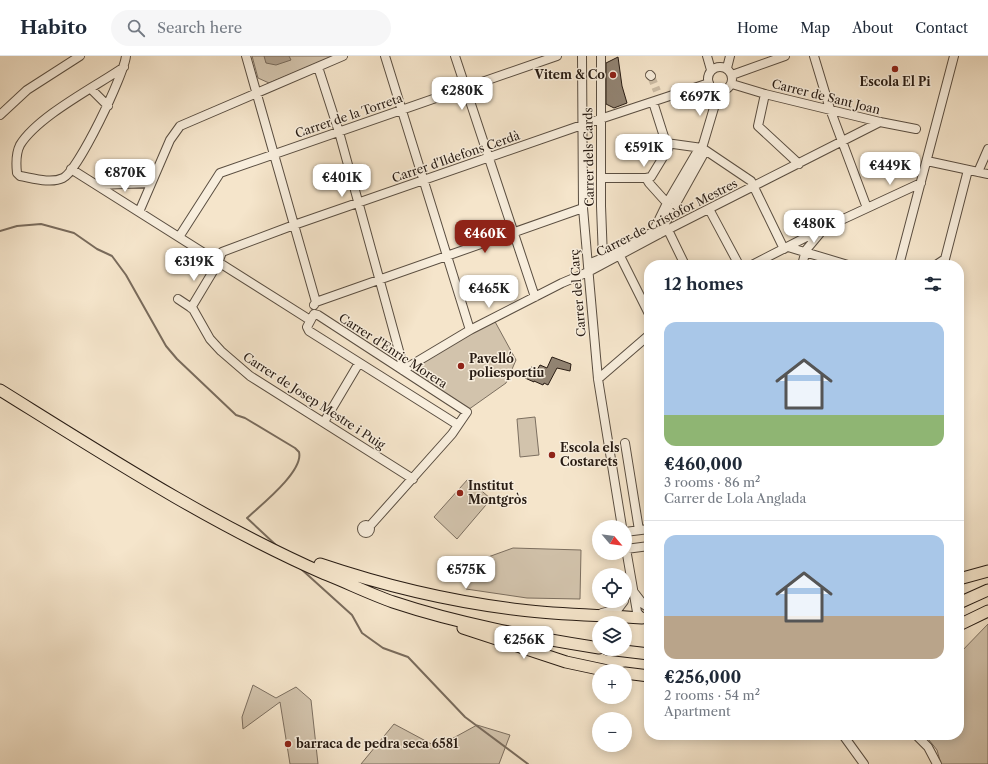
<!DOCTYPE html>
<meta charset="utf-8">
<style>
body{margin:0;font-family:"Libre Caslon Text",serif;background:#f6f6f7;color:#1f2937;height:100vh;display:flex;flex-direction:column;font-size:15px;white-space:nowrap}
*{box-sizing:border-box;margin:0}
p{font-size:13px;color:#747a83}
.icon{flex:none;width:22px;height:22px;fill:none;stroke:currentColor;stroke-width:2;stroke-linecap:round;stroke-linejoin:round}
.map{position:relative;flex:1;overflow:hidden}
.drawer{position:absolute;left:644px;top:204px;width:320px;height:480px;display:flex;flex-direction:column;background:#fff;border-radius:16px;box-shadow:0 2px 10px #0003}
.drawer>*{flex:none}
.needle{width:26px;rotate:119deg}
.fabs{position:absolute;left:592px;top:464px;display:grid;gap:8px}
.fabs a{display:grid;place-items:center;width:40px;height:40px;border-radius:50%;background:#fff;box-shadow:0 2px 10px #0003;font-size:20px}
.price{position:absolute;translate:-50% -34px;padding:0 9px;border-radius:8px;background:#fff;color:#222;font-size:13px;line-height:26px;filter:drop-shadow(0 1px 2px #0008)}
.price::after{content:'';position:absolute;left:50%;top:24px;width:12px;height:9px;margin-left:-6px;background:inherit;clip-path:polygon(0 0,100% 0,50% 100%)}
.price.on{background:#8f2418;color:#fff}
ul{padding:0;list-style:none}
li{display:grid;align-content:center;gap:8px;height:212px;padding:0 20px}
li+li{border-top:1px solid #e0e1e3}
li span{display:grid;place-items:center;height:124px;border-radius:12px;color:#555}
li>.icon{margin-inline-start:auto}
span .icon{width:72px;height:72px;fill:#fffc;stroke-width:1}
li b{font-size:17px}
h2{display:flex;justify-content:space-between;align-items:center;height:48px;padding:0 20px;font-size:17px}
header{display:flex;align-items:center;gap:24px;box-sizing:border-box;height:56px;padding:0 20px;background:#fff;border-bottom:1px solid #e0e1e3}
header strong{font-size:19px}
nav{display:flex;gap:22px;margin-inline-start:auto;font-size:14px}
.search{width:280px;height:36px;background:#f6f6f7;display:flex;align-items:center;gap:10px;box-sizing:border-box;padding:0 14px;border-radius:22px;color:#747a83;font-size:15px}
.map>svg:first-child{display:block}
.green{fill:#d2c3ac;stroke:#7c6f60}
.water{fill:#afa08c;stroke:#796b5c}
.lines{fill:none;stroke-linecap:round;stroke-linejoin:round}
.stream{stroke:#796b5c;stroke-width:2}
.building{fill:#928473;stroke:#271b13}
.minor-tunnel{stroke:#ccbda6;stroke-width:8;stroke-dasharray:8 4;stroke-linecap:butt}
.minor-casing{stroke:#5a4e41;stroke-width:10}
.major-casing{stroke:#271b13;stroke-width:13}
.minor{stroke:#f8eedd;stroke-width:8}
.major{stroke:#f5e5cb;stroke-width:11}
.poi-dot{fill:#8f2418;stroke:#f8eedd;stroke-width:1.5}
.labels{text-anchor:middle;stroke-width:3;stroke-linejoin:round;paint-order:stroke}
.poi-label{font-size:12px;font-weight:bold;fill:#271b13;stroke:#f8eedd;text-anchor:start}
.street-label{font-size:12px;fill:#271b13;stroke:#f8eedd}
</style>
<header>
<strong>Habito</strong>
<div class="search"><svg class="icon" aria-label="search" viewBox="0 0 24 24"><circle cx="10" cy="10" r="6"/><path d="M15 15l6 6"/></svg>Search here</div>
<nav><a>Home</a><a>Map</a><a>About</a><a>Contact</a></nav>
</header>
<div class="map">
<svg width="988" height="708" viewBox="0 0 988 708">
<rect width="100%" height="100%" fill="#f5e5cb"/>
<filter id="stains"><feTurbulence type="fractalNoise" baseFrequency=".005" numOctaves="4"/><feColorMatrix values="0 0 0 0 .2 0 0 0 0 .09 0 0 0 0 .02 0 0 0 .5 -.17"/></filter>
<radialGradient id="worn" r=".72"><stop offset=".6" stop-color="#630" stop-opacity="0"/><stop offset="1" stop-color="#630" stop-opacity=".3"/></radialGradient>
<!-- green -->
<path class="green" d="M252,0H334L269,27L258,22Z
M493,262L516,304L506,327L465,356L403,314Z
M535,361L539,399L520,401L517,363Z
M468,423L491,443L457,483L434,461Z
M513,492L581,494L580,543L527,542L466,533V509Z
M988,568V708H941L937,694L925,679H959V598Z
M253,629L276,642L296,631L311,644L318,708H290L280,646L243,673L242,661Z
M394,668L437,691L477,669L510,679L499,708H361Z"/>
<!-- water -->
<path class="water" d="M264,0H289L291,4L276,9L266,7Z"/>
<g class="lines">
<!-- stream -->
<path class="stream" d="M0,175L17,170L41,168L74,177L97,193L112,200L126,219L166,290L177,303L236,359L245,362L295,392L299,396C304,415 261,449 247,462L277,490
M300,512L352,559L362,577L383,592L408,601L465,661L528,708"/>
</g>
<!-- building -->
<path class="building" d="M618,1L622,30L627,47L614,52L606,48V7Z
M552,301L571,308L570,315L557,312L548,329L544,327L543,329L534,325V326L525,322L531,311L537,314L540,309L547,312Z"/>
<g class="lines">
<!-- minor-tunnel -->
<path class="minor-tunnel" d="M651,20L657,35"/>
<!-- minor casing -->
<g class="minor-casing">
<path id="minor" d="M246,0L316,246L314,249
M385,0L470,274
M455,0L535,241
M582,0L583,152L590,233L598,323L622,471
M601,0V150L603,202
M707,0L711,14
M814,0L830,53L867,152
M708 23a12 12 0 1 1 24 0a12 12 0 1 1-24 0Z
M124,11C95,31 38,60 20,89C16,97 16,108 17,117L20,120C32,122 51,128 63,122C78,115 124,19 126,0
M318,11L339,76L401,302L403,314
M727,12L730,0
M650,19L651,20
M732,19L785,0
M732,28L765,38L880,66L916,73
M91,33L108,50
M765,38L758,70L799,108
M653,46L666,87L702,92L751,125L784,193
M0,59L27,34L80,0
M927,105L988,118
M71,113L310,264
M978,116L988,93
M602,122H646L649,127L667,147
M646,122L651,121L668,93L666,87
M97,129L151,127
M709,153L739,209
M139,156L170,84L180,70L343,0
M668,174L685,209
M659,178L703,99L702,92L719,35
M179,181L220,117L557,0
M788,191L848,209
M620,200L649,258
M588,208L603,202L653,176L667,147L697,96L702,92
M752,209L824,172L921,127
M802,209L806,194L821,176
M899,209L954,0
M936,209L945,203L968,114
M178,243L193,253L210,283L221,295L250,320L413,423
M316,246L583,152
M191,252L218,207L222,196L294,169L582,69L709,27
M403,314L470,274L562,227L588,216L659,178L880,66
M598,323L649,279
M324,366L359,307
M625,387L639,474
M362 473a4 4 0 1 1 8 0a4 4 0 1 1-8 0Z
M369,471L452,378L467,356L318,259L314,258L307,271L309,275L458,369
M625,476L649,473
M625,487L637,556L642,562H649
M626,493L649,490
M625,525V541
M633,535L643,548L649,552
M602,557L618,553L624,545
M843,679L864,708
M916,679L928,691L937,708"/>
</g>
<!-- major casing -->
<g class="major-casing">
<path id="major" d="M0,334C106,400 211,468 325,518C348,527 370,538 393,546C459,568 530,581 599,592
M320,508C385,530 453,546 521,554C561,559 601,559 642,562
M959,523L988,515
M959,547L988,534
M959,569L988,555
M463,572L566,606L608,615
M607,593L649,598
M625,617L649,620"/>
</g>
<!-- minor -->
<use href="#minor" class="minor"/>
<!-- major -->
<use href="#major" class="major"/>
</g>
<!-- markers -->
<g class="poi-dot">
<circle cx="895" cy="13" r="4"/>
<circle cx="613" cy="19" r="4"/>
<circle cx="461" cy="310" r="4"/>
<circle cx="552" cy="399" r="4"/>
<circle cx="460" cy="437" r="4"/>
<circle cx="288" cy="688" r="4"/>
</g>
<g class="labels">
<!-- poi labels -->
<g class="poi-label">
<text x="605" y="23" text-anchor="end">Vitem &amp; Co</text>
<text x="895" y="30" text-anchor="middle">Escola El Pi</text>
<text x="469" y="307">Pavelló<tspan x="469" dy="14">poliesportiu</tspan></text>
<text x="560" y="396">Escola els<tspan x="560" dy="14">Costarets</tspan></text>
<text x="468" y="434">Institut<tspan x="468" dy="14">Montgròs</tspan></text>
<text x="296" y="692">barraca de pedra seca 6581</text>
</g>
<!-- street labels -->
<g class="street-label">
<text transform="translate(826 41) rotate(14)" y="4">Carrer de Sant Joan</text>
<text transform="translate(349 60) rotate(-19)" y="4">Carrer de la Torreta</text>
<text transform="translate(456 101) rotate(-19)" y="4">Carrer d'Ildefons Cerdà</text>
<text transform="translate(589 101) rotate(-91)" y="4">Carrer dels Cards</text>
<text transform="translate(667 162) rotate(-27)" y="4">Carrer de Cristòfor Mestres</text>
<text transform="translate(578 237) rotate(-95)" y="4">Carrer del Carç</text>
<text transform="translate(393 295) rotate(33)" y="4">Carrer d'Enric Morera</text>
<text transform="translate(314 345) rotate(33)" y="4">Carrer de Josep Mestre i Puig</text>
</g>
</g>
<rect width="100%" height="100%" filter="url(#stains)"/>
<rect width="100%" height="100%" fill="url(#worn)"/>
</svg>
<div class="fabs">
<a><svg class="needle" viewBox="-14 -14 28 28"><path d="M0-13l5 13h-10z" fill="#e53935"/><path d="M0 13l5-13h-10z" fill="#747a83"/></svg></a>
<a><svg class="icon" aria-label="locate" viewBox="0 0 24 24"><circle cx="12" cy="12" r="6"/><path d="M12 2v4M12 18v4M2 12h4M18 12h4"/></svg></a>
<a><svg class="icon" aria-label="layers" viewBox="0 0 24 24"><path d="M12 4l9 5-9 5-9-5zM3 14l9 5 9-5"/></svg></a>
<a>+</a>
<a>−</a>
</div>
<b class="price" style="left:462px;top:55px">€280K</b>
<b class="price" style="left:700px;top:61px">€697K</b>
<b class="price" style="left:644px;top:112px">€591K</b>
<b class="price" style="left:890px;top:130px">€449K</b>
<b class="price" style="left:125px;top:137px">€870K</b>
<b class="price" style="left:342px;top:142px">€401K</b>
<b class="price" style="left:814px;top:188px">€480K</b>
<b class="price on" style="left:485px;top:198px">€460K</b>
<b class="price" style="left:194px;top:226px">€319K</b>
<b class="price" style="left:489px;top:253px">€465K</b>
<b class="price" style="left:466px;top:534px">€575K</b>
<b class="price" style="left:524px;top:604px">€256K</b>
<section class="drawer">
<h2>12 homes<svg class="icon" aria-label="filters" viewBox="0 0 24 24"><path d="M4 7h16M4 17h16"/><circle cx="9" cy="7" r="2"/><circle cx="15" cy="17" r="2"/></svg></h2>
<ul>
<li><span style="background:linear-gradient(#a9c7e8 75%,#8fb573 0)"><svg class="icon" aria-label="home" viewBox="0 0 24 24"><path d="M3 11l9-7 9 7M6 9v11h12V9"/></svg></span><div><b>€460,000</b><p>3 rooms · 86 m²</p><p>Carrer de Lola Anglada</p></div></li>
<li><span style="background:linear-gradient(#a9c7e8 65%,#b9a48a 0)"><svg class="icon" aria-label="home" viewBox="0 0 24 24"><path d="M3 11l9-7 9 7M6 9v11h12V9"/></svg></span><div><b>€256,000</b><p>2 rooms · 54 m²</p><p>Apartment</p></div></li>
</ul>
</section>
</div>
